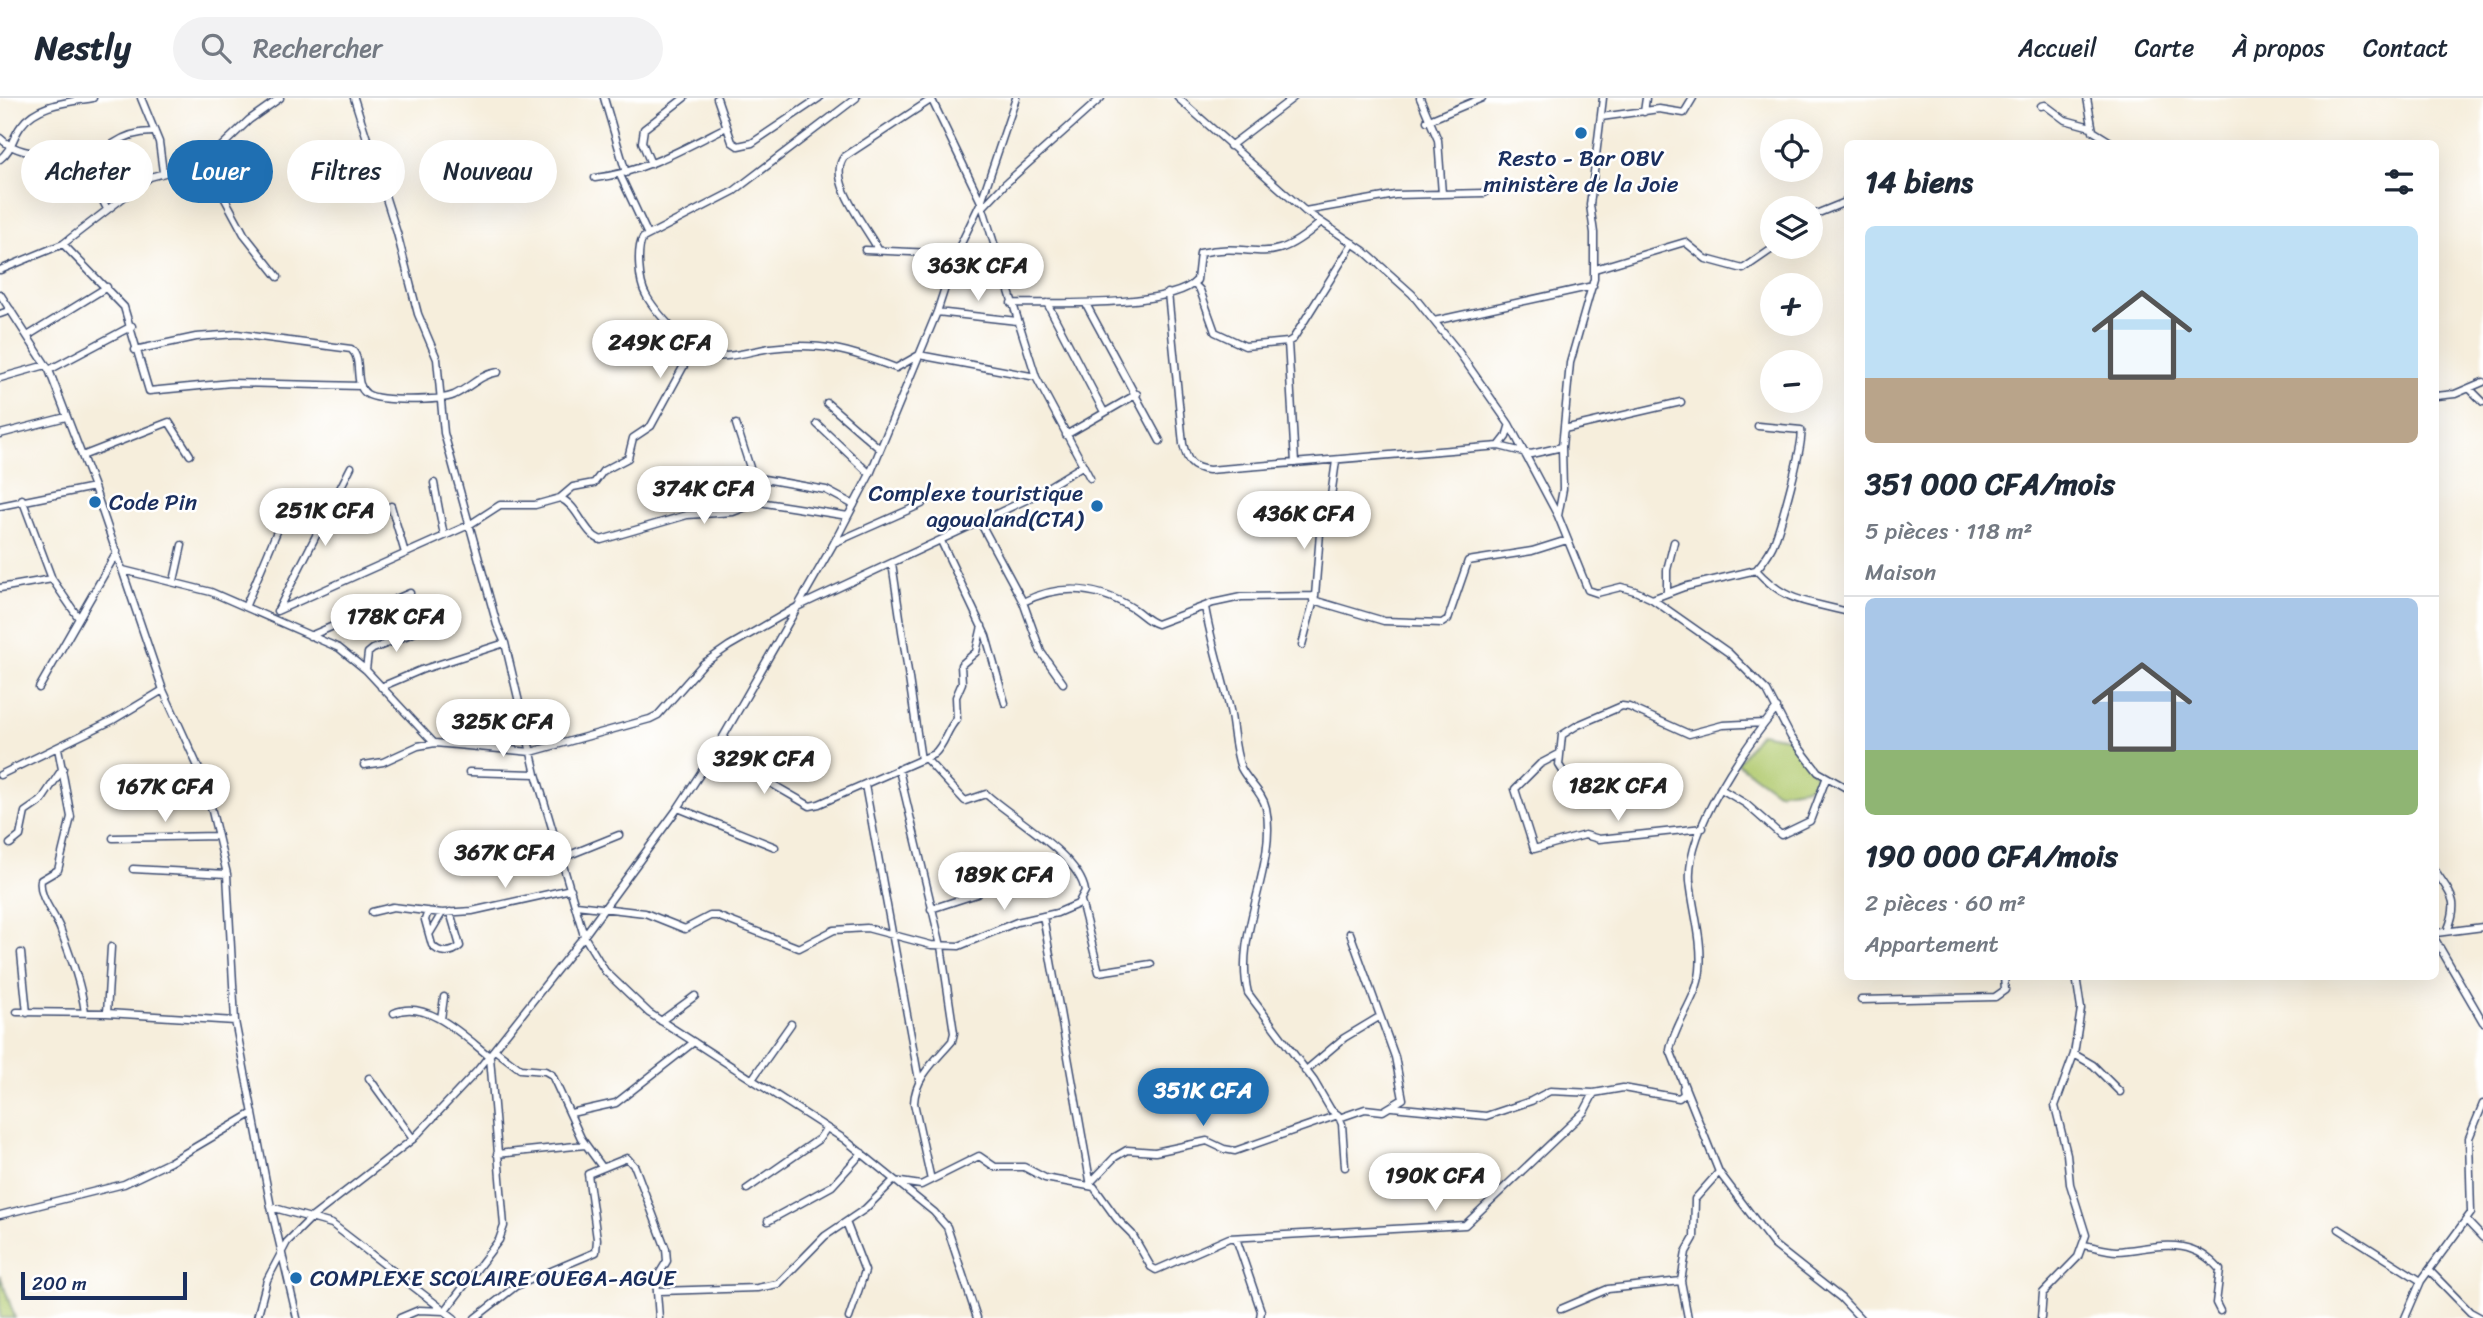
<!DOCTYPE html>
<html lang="fr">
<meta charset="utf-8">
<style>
body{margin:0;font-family:Sriracha,sans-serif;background:#f2f2f3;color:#1f2937;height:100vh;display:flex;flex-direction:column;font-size:26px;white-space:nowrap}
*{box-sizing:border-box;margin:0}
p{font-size:23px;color:#747a83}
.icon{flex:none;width:38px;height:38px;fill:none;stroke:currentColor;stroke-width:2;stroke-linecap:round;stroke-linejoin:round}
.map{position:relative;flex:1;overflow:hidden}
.side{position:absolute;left:1844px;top:42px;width:595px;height:840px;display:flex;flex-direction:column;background:#fff;border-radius:10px;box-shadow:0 7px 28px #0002}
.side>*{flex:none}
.guide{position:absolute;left:21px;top:42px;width:665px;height:63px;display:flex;gap:14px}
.fabs{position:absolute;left:1760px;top:21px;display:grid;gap:14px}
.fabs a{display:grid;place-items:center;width:63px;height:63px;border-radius:50%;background:#fff;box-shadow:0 7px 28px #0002;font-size:35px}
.scale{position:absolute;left:21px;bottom:18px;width:166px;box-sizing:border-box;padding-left:7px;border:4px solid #1b2f5e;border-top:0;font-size:19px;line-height:24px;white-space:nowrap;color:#1b2f5e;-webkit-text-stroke:5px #fff;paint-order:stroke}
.price{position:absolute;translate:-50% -60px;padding:0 16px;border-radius:24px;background:#fff;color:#222;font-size:23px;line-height:46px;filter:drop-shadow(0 2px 4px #0008)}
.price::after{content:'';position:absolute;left:50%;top:42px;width:21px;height:16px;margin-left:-10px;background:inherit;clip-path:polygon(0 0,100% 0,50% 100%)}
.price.active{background:#1f6fb2;color:#fff}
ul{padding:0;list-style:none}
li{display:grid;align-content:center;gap:14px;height:371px;padding:0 21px}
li+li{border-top:2px solid #e0e1e3}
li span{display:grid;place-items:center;height:217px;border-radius:10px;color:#555}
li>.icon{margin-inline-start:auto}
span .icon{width:126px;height:126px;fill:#fffc;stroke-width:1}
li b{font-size:30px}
h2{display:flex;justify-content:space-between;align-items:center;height:84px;padding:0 21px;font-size:30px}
.pill{padding:0 24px;border-radius:32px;background:#fff;box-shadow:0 7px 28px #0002;font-size:24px;line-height:63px}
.pill.active{background:#1f6fb2;color:#fff}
header{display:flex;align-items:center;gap:42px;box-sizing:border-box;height:98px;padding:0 35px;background:#fff;border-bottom:2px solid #e0e1e3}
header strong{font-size:33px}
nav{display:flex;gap:38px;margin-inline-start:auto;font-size:24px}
.search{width:490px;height:63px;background:#f2f2f3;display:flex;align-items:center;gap:18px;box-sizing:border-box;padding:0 24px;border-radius:38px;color:#747a83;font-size:26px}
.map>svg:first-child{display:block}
.green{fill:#b2cb71;stroke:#667d68;stroke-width:2}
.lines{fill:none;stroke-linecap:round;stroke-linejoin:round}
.minor-casing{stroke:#3c4c71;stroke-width:9}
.minor{stroke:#fff;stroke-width:6}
.poi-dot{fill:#1f6fb2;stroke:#fff;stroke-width:2.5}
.labels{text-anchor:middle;stroke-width:5;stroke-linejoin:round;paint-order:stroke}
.poi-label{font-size:23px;fill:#1b2f5e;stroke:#fff;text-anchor:start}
</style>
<header>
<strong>Nestly</strong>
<div class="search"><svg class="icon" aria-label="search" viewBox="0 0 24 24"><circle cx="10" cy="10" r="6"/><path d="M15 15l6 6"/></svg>Rechercher</div>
<nav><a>Accueil</a><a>Carte</a><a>À propos</a><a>Contact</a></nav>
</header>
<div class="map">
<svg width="2483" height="1220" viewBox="0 0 2483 1220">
<rect width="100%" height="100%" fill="#fff"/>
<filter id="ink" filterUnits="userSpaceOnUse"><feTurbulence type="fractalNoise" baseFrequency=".0143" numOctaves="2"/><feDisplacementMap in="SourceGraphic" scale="14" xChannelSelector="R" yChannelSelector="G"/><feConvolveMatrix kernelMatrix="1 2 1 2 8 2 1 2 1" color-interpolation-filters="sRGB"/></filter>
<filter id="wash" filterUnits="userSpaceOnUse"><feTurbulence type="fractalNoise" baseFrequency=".00686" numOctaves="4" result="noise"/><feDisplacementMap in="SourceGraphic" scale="28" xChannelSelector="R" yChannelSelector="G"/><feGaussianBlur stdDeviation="1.57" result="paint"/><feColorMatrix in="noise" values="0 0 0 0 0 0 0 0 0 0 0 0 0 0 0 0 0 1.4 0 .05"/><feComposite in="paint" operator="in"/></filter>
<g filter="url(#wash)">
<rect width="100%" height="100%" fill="#f6eedc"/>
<!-- green -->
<path class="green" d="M1760,635L1788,640L1818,680L1809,689L1777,694L1737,665Z
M0,1177L15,1220H0Z"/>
</g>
<g filter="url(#ink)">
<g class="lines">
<!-- minor casing -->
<g class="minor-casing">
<path id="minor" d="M141,0L159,44L163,74
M354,0L397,135L418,216L437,261L444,335L497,527L505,545L536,676L584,838L605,873L649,915L844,1041L934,1114L947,1129L977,1220
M604,0L626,75
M717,0L732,44L738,48L752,45L819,0
M856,0L734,93L643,140C636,151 639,185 646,197C654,212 690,253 706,257C724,262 751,253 770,250C821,244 849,252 896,270L919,257L1036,279
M931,0L981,104L1036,279L1090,380
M1178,0L1305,113L1364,153L1412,196L1458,253L1509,326L1558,418L1588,492L1597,495L1621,489L1635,493L1652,501L1729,555L1767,593L1791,639L1818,674L1848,691
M1420,0L1438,42L1442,96
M2087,0L2093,33L2114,46
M2041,8L2045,7L2065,22L2091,29
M1644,14L1646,0
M1601,19L1659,11L1684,15L1693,0
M1427,23L1482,0
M0,40C27,66 74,53 109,49
M1230,48L1293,0
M0,61C12,52 12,40 21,28C36,6 69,4 93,0
M205,64L244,136L278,179
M651,66L642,44L644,31L684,0
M620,77L648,137
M595,80C642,75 685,50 726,29
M983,109L1005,86L1101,0
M107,111L92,81C95,50 126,33 155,34
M1305,113L1395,97L1485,95
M1811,118L1848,103
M63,146L124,209L149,293L231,285L361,288
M865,152L956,156
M879,153C868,131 826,82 844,59L932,1
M1595,171L1685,144L1706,161L1743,171L1775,149
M0,172L63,146L150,79L205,64L249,22L280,0
M1194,186L1200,192L1215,234L1245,248L1288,244L1293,241L1353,145
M1168,195L1183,346C1187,362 1190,370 1209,372L1499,348L1531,356L1562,349
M0,196L49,272L94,389L163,592L205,684L227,776L235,923L271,1109L297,1220
M1011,205C1049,205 1173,210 1197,182L1200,155C1258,142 1266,174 1321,124
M1047,205L1104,314
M1086,206L1160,343
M937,214L1017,223
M0,216L11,212
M1434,223L1593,188
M29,237L107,189
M1288,244L1295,365
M135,252L196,239L237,236L351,251C364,262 352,286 367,296C380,304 440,303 454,297C471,289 479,277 498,274
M49,272L132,228
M0,280L46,267
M2470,291L2483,304
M2436,298L2455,296L2483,284
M827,305L880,351
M736,326L753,379L826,392L854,407
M817,326L870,376
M1564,331L1681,304
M0,336L66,319
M1066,337L1137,296
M1499,348L1506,339L1509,329
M82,358L169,324L190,357
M434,385L444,438
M560,400C579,408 583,435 601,442L687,417L733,414L759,404L848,418
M22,401L52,481L78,519
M0,408L94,389
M391,408L405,455
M1558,418L1563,391L1562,349L1570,265L1594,181V135L1590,107L1603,0
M980,424L1023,504L1041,554L1063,585
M941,443L986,538L1005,605
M834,445L922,406
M892,465L921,662
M123,472L211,494L339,550L366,572L434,645
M1756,472C1762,465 1768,457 1772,449C1779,435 1805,342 1801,332L1758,328
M174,483L182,447
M0,490L52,481
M1667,494V472L1674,444
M1652,501L1684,489L1756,472C1787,506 1809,503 1848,514
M1313,502L1384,523L1442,525L1448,521L1468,463L1532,453L1567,442
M1023,504C1061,485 1099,489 1134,511C1143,517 1147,523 1157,526L1213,505L1241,499L1315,498
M246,507L291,400
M1205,509C1211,544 1222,577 1230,612C1234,631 1234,651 1241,670C1248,684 1263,695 1266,710C1278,767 1233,836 1248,895L1314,983L1331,1012L1338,1017L1342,1026L1345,1069
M278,512L351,369
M277,513L469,427L500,407H535L560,400L573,389L594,385L603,373L628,360L633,340L651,328L693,251
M310,538L410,495
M1302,547L1315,498L1320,435L1331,398L1336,363
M366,572L368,555L373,551L418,533
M381,589L421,572L505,545
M39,590L117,454
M58,650L71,719L58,772L41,782C38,800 56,817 61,833C71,860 81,886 85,914
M715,653L810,708L819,706L934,656C946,645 946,632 957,621L956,599L962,585L961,567L976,554L982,528
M1559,656L1540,666L1515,691L1534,751L1585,737L1599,741L1703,730
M364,667L383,664L418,648L435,645L531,654L650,621L658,617L703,566L729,548L797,509L1028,401L1082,368
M899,672L941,848L954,935L952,943C936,962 915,979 914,1005L931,1082
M469,674L536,676
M0,677L113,622L163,592
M865,687L919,982
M1721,691L1746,706L1781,737L1810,723L1826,681
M1580,700L1559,667L1562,637L1578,627L1622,608L1629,609L1689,636L1723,627L1764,625
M678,710L775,749
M113,740L218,738
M10,746L20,738L25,714L41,703L63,670
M133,771L227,776
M525,771L562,760L619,737
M2436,774C2452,798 2459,803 2448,831
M1081,803L1099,874L1151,866
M576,807L645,815L685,831L710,818H717L799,850L834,832L867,830L931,847L959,848L1017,824L1057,815L1078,806L1085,793C1079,757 1012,720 986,696L965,703L925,660
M931,811L977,796
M428,813L425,822L432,847C439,856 452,856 460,848L450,814
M372,814L393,809L442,815L472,813L571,791
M1043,818L1091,1088
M430,835L442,815
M2436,835L2483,829
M2436,843L2483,924
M21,855L27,915
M1861,902L1995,899L2005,892L2004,878
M17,914L107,915L235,923
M107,915L111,849
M394,915C427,900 466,940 490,959L504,1128L499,1142L445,1213L419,1212L400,1220
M441,921L444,899
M661,923L695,898
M495,952L520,971L545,973L552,977L581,1040L602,1069
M2074,956L2081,911L2076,878
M1305,973L1344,940L1379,919
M369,980L413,1041
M753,980L791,926
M1392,1009L1486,1018L1531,1003L1550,993L1594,995L1623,990L1679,1000L1684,996L1683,990
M571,1015L616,1005L694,944
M1339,1020L1365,1011L1383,1013L1403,1001L1395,959L1350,835
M497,1056L585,1047
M1719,1074L1774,1147L1841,1200L1860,1220
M894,1083L921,1087L979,1058L995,1069H1024L1045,1080L1094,1089L1117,1121L1132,1136L1151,1169L1156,1172L1229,1140L1465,1127L1584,1014L1594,995
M1090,1085L1115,1059L1127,1052L1155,1054L1207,1043L1224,1051L1235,1053L1338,1017
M747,1091L819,1041L826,1031
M271,1109L332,1126L454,1220
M0,1117L124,1086L170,1064L253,1015
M768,1123L832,1088L862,1055
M2467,1123L2483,1140
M846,1124L865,1173L849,1220
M2339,1131L2421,1183
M1236,1140L1261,1213L1260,1220
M2084,1147C2095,1149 2107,1153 2117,1153C2157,1150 2190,1136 2220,1172L2216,1205L2220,1213
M2429,1172L2470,1214L2481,1220
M659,1193L757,1190L778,1186L825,1138L865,1111L893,1083
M1561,1211L1608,1191L1681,1183
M257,1220L267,1182L287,1144L311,1120L413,1041L477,973L584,838L678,710L715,653L834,445L870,376L937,214L956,156L981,104L1016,0
M475,1220L516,1188L596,1154L597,1141L588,1076L627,1060L635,1069L666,1151L667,1163L656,1181L659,1220
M1688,1220L1681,1183L1686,1154L1694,1140L1695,1101L1719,1074L1670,952C1675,925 1697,901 1700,873C1703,842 1693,813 1690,783C1686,731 1745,649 1777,610
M2041,1220L2043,1195L2078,1159L2086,1137L2070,1086L2067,1056L2055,1008L2074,956L2093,967L2120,994
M2405,1220L2421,1183L2471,1115L2469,1040L2483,1006"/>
</g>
<!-- minor -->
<use href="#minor" class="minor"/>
</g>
</g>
<!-- markers -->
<g class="poi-dot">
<circle cx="1581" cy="35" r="7"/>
<circle cx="95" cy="404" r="7"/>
<circle cx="1097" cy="408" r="7"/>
<circle cx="296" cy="1180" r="7"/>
</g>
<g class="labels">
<!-- poi labels -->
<g class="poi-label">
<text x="1581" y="68" text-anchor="middle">Resto - Bar OBV<tspan x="1581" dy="26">ministère de la Joie</tspan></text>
<text x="1083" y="403" text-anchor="end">Complexe touristique<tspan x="1083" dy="26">agoualand(CTA)</tspan></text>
<text x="109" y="412">Code Pin</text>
<text x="310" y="1188">COMPLEXE SCOLAIRE OUEGA-AGUE</text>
</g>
</g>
</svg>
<div class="fabs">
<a><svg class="icon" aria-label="locate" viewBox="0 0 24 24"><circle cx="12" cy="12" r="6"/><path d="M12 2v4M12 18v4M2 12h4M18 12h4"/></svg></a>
<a><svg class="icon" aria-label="layers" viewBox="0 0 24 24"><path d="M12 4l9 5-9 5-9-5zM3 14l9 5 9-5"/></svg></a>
<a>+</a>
<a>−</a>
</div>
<div class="scale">200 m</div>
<b class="price" style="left:978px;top:205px">363K CFA</b>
<b class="price" style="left:660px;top:282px">249K CFA</b>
<b class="price" style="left:704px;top:428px">374K CFA</b>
<b class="price" style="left:325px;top:450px">251K CFA</b>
<b class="price" style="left:1304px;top:453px">436K CFA</b>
<b class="price" style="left:396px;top:556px">178K CFA</b>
<b class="price" style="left:503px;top:661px">325K CFA</b>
<b class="price" style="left:764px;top:698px">329K CFA</b>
<b class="price" style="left:1618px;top:725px">182K CFA</b>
<b class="price" style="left:165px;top:726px">167K CFA</b>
<b class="price" style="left:505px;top:792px">367K CFA</b>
<b class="price" style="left:1004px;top:814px">189K CFA</b>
<b class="price active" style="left:1203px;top:1030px">351K CFA</b>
<b class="price" style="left:1435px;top:1115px">190K CFA</b>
<div class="guide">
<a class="pill">Acheter</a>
<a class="pill active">Louer</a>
<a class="pill">Filtres</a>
<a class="pill">Nouveau</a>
</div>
<section class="side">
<h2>14 biens<svg class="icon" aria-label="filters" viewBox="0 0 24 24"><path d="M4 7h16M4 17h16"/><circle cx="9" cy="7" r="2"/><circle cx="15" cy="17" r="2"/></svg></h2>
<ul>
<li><span style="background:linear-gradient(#bfe0f5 70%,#b9a48a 0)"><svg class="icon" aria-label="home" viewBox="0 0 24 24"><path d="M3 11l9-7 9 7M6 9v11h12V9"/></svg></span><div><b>351 000 CFA/mois</b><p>5 pièces · 118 m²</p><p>Maison</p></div></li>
<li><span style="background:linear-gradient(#a9c7e8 70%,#8fb573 0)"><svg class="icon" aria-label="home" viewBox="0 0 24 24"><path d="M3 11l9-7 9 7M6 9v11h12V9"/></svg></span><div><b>190 000 CFA/mois</b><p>2 pièces · 60 m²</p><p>Appartement</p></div></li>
</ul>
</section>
</div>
